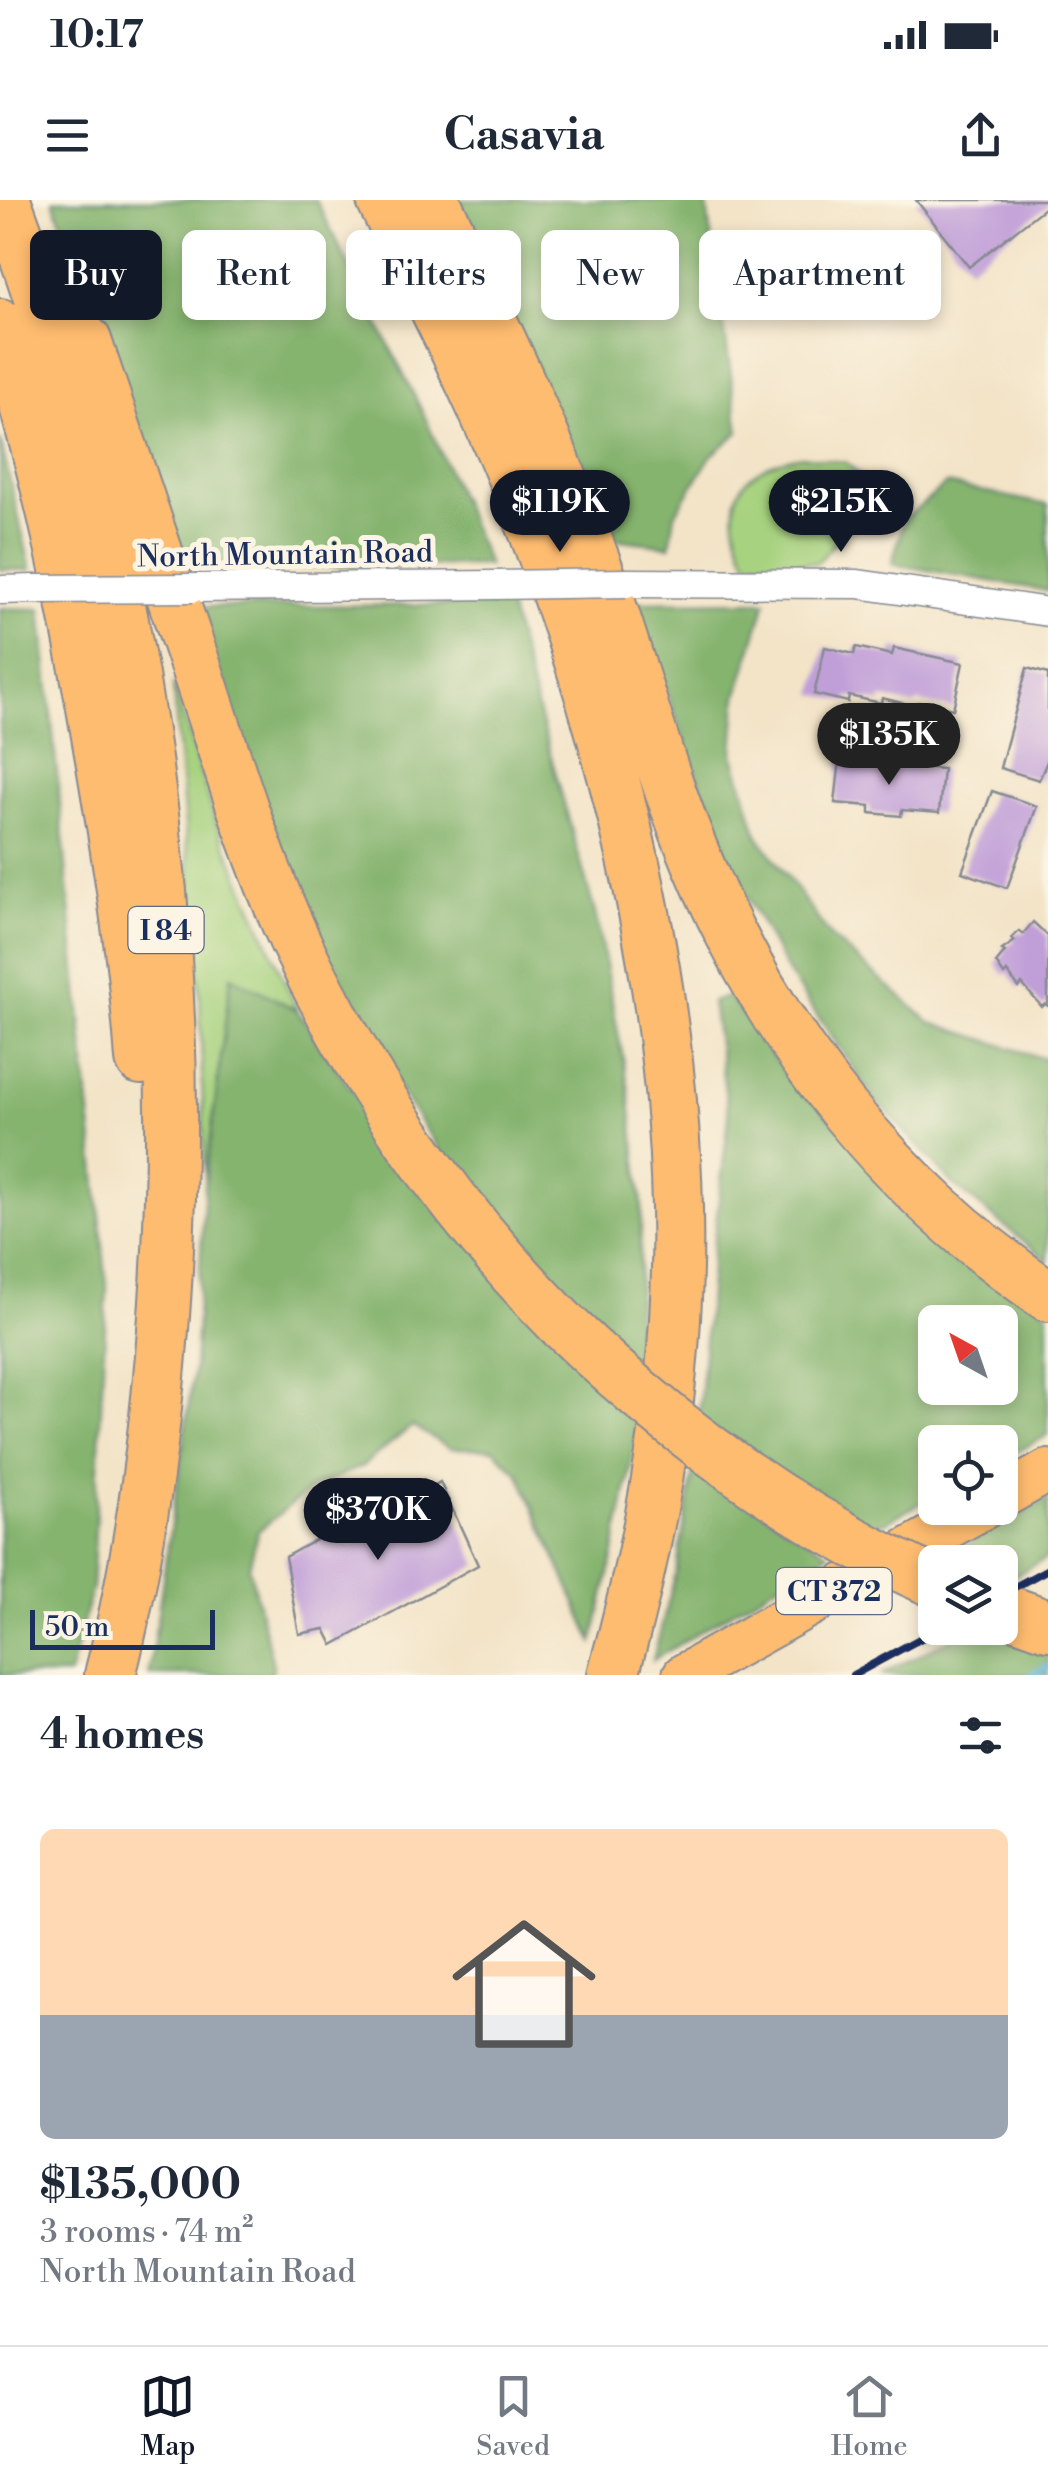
<!DOCTYPE html>
<meta charset="utf-8">
<style>
body{margin:0;font-family:"Libre Bodoni",serif;background:#f6f6f7;color:#1f2937;height:100vh;display:flex;flex-direction:column;font-size:38px;white-space:nowrap}
*{box-sizing:border-box;margin:0}
p{font-size:32px;color:#747a83}
.icon{flex:none;width:55px;height:55px;fill:none;stroke:currentColor;stroke-width:2;stroke-linecap:round;stroke-linejoin:round}
.map{position:relative;height:1475px;overflow:hidden}
.details{display:flex;flex-direction:column;background:#fff;flex:1}
.details>*{flex:none}
.banner{position:absolute;left:30px;top:30px;width:990px;height:90px;display:flex;gap:20px}
.needle{width:65px;rotate:320deg}
.controls{position:absolute;left:918px;top:1105px;display:grid;gap:20px}
.controls a{display:grid;place-items:center;width:100px;height:100px;border-radius:15px;background:#fff;box-shadow:0 5px 15px #0003;font-size:50px}
.scale{position:absolute;left:30px;bottom:25px;width:185px;box-sizing:border-box;padding-left:10px;border:5px solid #1b2f5e;border-top:0;font-size:28px;line-height:35px;white-space:nowrap;color:#1b2f5e;-webkit-text-stroke:8px #fcf5e5;paint-order:stroke}
.price{position:absolute;translate:-50% -85px;padding:0 22px;border-radius:35px;background:#111827;color:#fff;font-size:32px;line-height:65px;filter:drop-shadow(0 2px 5px #0008)}
.price::after{content:'';position:absolute;left:50%;top:60px;width:30px;height:22px;margin-left:-15px;background:inherit;clip-path:polygon(0 0,100% 0,50% 100%)}
.price.active{background:#222;color:#fff}
ul{padding:0;list-style:none}
li{display:grid;align-content:center;gap:20px;height:530px;padding:0 40px}
li+li{border-top:2px solid #e0e1e3}
li span{display:grid;place-items:center;height:310px;border-radius:15px;color:#555}
li>.icon{margin-inline-start:auto}
span .icon{width:180px;height:180px;fill:#fffc;stroke-width:1}
li b{font-size:42px}
h2{display:flex;justify-content:space-between;align-items:center;height:120px;padding:0 40px;font-size:42px}
.chip{padding:0 35px;border-radius:15px;background:#fff;box-shadow:0 5px 15px #0003;font-size:35px;line-height:90px}
.chip.active{background:#111827;color:#fff}
.status{display:flex;justify-content:space-between;align-items:center;height:70px;padding:0 50px;background:#fff;direction:ltr}
.status svg{height:28px;fill:currentColor}
header{display:flex;justify-content:space-between;align-items:center;height:130px;padding:0 40px;background:#fff;font-size:45px;font-weight:800}
.menu{display:flex;justify-content:space-around;align-items:center;height:140px;border-top:2px solid #e0e1e3;background:#fff;font-size:28px;color:#747a83}
.menu a{display:grid;justify-items:center;gap:5px}
.menu .active{color:#111827}
.map>svg:first-child{display:block}
.green{fill:#a7d27f;stroke:#61806e;stroke-width:2.5}
.forest{fill:#85b46e;stroke:#507266;stroke-width:2.5;fill-rule:evenodd}
.lines{fill:none;stroke-linecap:round;stroke-linejoin:round}
.stream{stroke:#5bb2d8;stroke-width:8}
.building{fill:#c09ed8}
.street-casing{stroke:#878a93;stroke-width:31}
.primary-casing{stroke:#878a93;stroke-width:46}
.highway-casing{stroke:#878a93;stroke-width:54}
.street{stroke:#fff;stroke-width:28}
.primary{stroke:#febc70;stroke-width:42}
.highway{stroke:#febc70;stroke-width:50}
.rail{stroke:#1b2f5e;stroke-width:8}
.street-bridge-casing{stroke:#878a93;stroke-width:31;stroke-linecap:butt}
.highway-bridge-casing{stroke:#878a93;stroke-width:54;stroke-linecap:butt}
.street-bridge{stroke:#fff;stroke-width:28}
.highway-bridge{stroke:#febc70;stroke-width:50}
.labels{text-anchor:middle;stroke-width:10;stroke-linejoin:round;paint-order:stroke}
.shield{fill:#fcf5e5;stroke:#5e6a86;stroke-width:2.5}
.shield-label{font-size:28px;font-weight:bold;fill:#1b2f5e}
.street-label{font-size:30px;fill:#1b2f5e;stroke:#fcf5e5}
</style>
<div class="status"><b>10:17</b><svg viewBox="0 0 49 12"><path d="M0 12V9h3v3zM5 12V6h3v6zM10 12V3h3v9zM15 12V0h3v12zM26 1h20v11H26zM47 4h2v5h-2z"/></svg></div>
<header><svg class="icon" aria-label="menu" viewBox="0 0 24 24"><path d="M4 6h16M4 12h16M4 18h16"/></svg>Casavia<svg class="icon" aria-label="share" viewBox="0 0 24 24"><path d="M12 15V3M7 8l5-5 5 5M5 13v7h14v-7"/></svg></header>
<div class="map">
<svg width="1048" height="1475" viewBox="0 0 1048 1475">
<rect width="100%" height="100%" fill="#fcf5e5"/>
<filter id="ink" filterUnits="userSpaceOnUse"><feTurbulence type="fractalNoise" baseFrequency=".01" numOctaves="2"/><feDisplacementMap in="SourceGraphic" scale="20" xChannelSelector="R" yChannelSelector="G"/><feConvolveMatrix kernelMatrix="1 2 1 2 8 2 1 2 1" color-interpolation-filters="sRGB"/></filter>
<filter id="wash" filterUnits="userSpaceOnUse"><feTurbulence type="fractalNoise" baseFrequency=".0048" numOctaves="4" result="noise"/><feDisplacementMap in="SourceGraphic" scale="40" xChannelSelector="R" yChannelSelector="G"/><feGaussianBlur stdDeviation="2.25" result="paint"/><feColorMatrix in="noise" values="0 0 0 0 0 0 0 0 0 0 0 0 0 0 0 0 0 1.4 0 .05"/><feComposite in="paint" operator="in"/></filter>
<g filter="url(#wash)">
<rect width="100%" height="100%" fill="#f3e4c8"/>
<!-- green -->
<path class="green" d="M802,256L847,263L862,278C860,313 840,338 817,363L747,361C719,300 738,267 802,256Z
M173,483L216,623L297,810L231,777L205,984L200,796Z"/>
<!-- forest -->
<path class="forest" d="M53,0H316L427,221L488,365L178,369L92,105Z
M457,0H706L739,232L711,256L675,314L670,346L615,339Z
M0,239L31,370H0Z
M946,284L1048,305V391L892,364L904,320Z
M766,401L737,497L733,553L758,636L830,736L930,822L1048,860V1061L955,986L873,897L788,773L730,665L634,402Z
M508,404L596,717L628,885L642,1004L635,1171L469,994L332,790L188,407Z
M0,408L41,409L107,1088L92,1388L69,1475H0Z
M231,776L297,810L346,882L639,1222L614,1353L593,1442L519,1274L494,1249L450,1248L412,1226L361,1267L313,1287L258,1331L249,1367L273,1465L272,1475H149L194,1168L205,984Z
M729,796L774,859L855,944L1048,1113V1235L1000,1261V1242H935V1296L866,1332L698,1223L712,1056L729,917L712,802ZM935,1122H1000V1188H935Z
M694,1266L829,1353L653,1460L677,1368Z
M1048,1299V1357L1000,1384V1362L933,1363Z
M971,1428H996L1048,1444V1475H880Z"/>
<g class="lines">
<!-- stream -->
<path class="stream" d="M1033,1475L1048,1467"/>
</g>
<g id="blocks">
<!-- building -->
<path class="building" d="M916,0H1048V5L969,67Z
M825,447L854,454L856,447L892,455L894,448L963,463L953,509L918,502L914,506L882,498L881,503L849,496L848,502L814,494Z
M1027,468L1048,474V559L1039,580L1000,568Z
M840,559L902,568L904,565L943,569L939,613L902,610L901,616L870,613V606L835,603Z
M992,591L1037,606L1007,688L962,672Z
M1033,722L1048,736V806L1045,804L1042,807L1022,784L1019,788L1007,772L1004,775L996,763L1005,752L1002,750L1015,741L1012,738L1019,731L1023,734Z
M423,1280L428,1289L440,1282L478,1365L333,1445L325,1429L299,1434L285,1357Z"/>
</g>
</g>
<g filter="url(#ink)">
<use href="#blocks" fill-opacity="0" stroke="#878a93" stroke-width="2.5"/>
<g class="lines">
<!-- street casing -->
<g class="street-casing">
<path id="street" d="M626,383L858,384L1048,412
M193,388L495,385
M0,390L36,389"/>
</g>
<!-- primary casing -->
<g class="primary-casing">
<path id="primary" d="M1000,1298L1048,1271
M684,1475L983,1308"/>
</g>
<!-- highway casing -->
<g class="highway-casing">
<path id="highway" d="M5,0C134,348 189,716 166,1086C158,1216 143,1348 110,1475
M382,0C430,99 482,198 522,300C622,550 691,849 675,1119C668,1239 646,1359 613,1475
M434,0C494,125 554,250 602,381C629,454 648,530 675,604C748,808 868,973 1048,1096
M0,124C47,267 76,412 101,559C118,659 134,759 141,859
M86,141C125,255 163,370 202,485C230,571 257,658 295,741C361,882 452,1013 562,1124
M1000,1408L1048,1425"/>
</g>
<!-- street -->
<use href="#street" class="street"/>
<!-- primary -->
<use href="#primary" class="primary"/>
<!-- highway -->
<use href="#highway" class="highway"/>
<!-- rail -->
<path class="rail" d="M1000,1395L1048,1369
M853,1475L940,1428"/>
<!-- street-bridge casing -->
<g class="street-bridge-casing">
<path id="street-bridge" d="M495,385L626,383
M36,389L193,388"/>
</g>
<!-- highway-bridge casing -->
<g class="highway-bridge-casing">
<path id="highway-bridge" d="M562,1124C672,1230 794,1321 935,1382"/>
</g>
<!-- street-bridge -->
<use href="#street-bridge" class="street-bridge"/>
<!-- highway-bridge -->
<use href="#highway-bridge" class="highway-bridge"/>
</g>
</g>
<g class="labels">
<!-- shield labels -->
<g class="shield">
<rect x="128.5" y="707" width="75" height="46" rx="8"/>
<rect x="776.5" y="1368" width="115" height="46" rx="8"/>
</g>
<g class="shield-label">
<text x="166" y="740">I 84</text>
<text x="834" y="1401">CT 372</text>
</g>
<!-- street labels -->
<g class="street-label">
<text transform="translate(285 354) rotate(-1)" y="10">North Mountain Road</text>
</g>
</g>
</svg>
<div class="controls">
<a><svg class="needle" viewBox="-14 -14 28 28"><path d="M0-13l5 13h-10z" fill="#e53935"/><path d="M0 13l5-13h-10z" fill="#747a83"/></svg></a>
<a><svg class="icon" aria-label="locate" viewBox="0 0 24 24"><circle cx="12" cy="12" r="6"/><path d="M12 2v4M12 18v4M2 12h4M18 12h4"/></svg></a>
<a><svg class="icon" aria-label="layers" viewBox="0 0 24 24"><path d="M12 4l9 5-9 5-9-5zM3 14l9 5 9-5"/></svg></a>
</div>
<div class="scale">50 m</div>
<b class="price" style="left:560px;top:355px">$119K</b>
<b class="price" style="left:841px;top:355px">$215K</b>
<b class="price active" style="left:889px;top:588px">$135K</b>
<b class="price" style="left:378px;top:1363px">$370K</b>
<div class="banner">
<a class="chip active">Buy</a>
<a class="chip">Rent</a>
<a class="chip">Filters</a>
<a class="chip">New</a>
<a class="chip">Apartment</a>
</div>
</div>
<section class="details">
<h2>4 homes<svg class="icon" aria-label="filters" viewBox="0 0 24 24"><path d="M4 7h16M4 17h16"/><circle cx="9" cy="7" r="2"/><circle cx="15" cy="17" r="2"/></svg></h2>
<ul>
<li><span style="background:linear-gradient(#ffd9b3 60%,#9aa5b1 0)"><svg class="icon" aria-label="home" viewBox="0 0 24 24"><path d="M3 11l9-7 9 7M6 9v11h12V9"/></svg></span><div><b>$135,000</b><p>3 rooms · 74 m²</p><p>North Mountain Road</p></div></li>
</ul>
</section>
<nav class="menu">
<a class="active"><svg class="icon" aria-label="map" viewBox="0 0 24 24"><path d="M3 6l6-2 6 2 6-2v14l-6 2-6-2-6 2zM9 4v14M15 6v14"/></svg>Map</a>
<a><svg class="icon" aria-label="saved" viewBox="0 0 24 24"><path d="M7 4h10v16l-5-4-5 4z"/></svg>Saved</a>
<a><svg class="icon" aria-label="home" viewBox="0 0 24 24"><path d="M3 11l9-7 9 7M6 9v11h12V9"/></svg>Home</a>
</nav>
